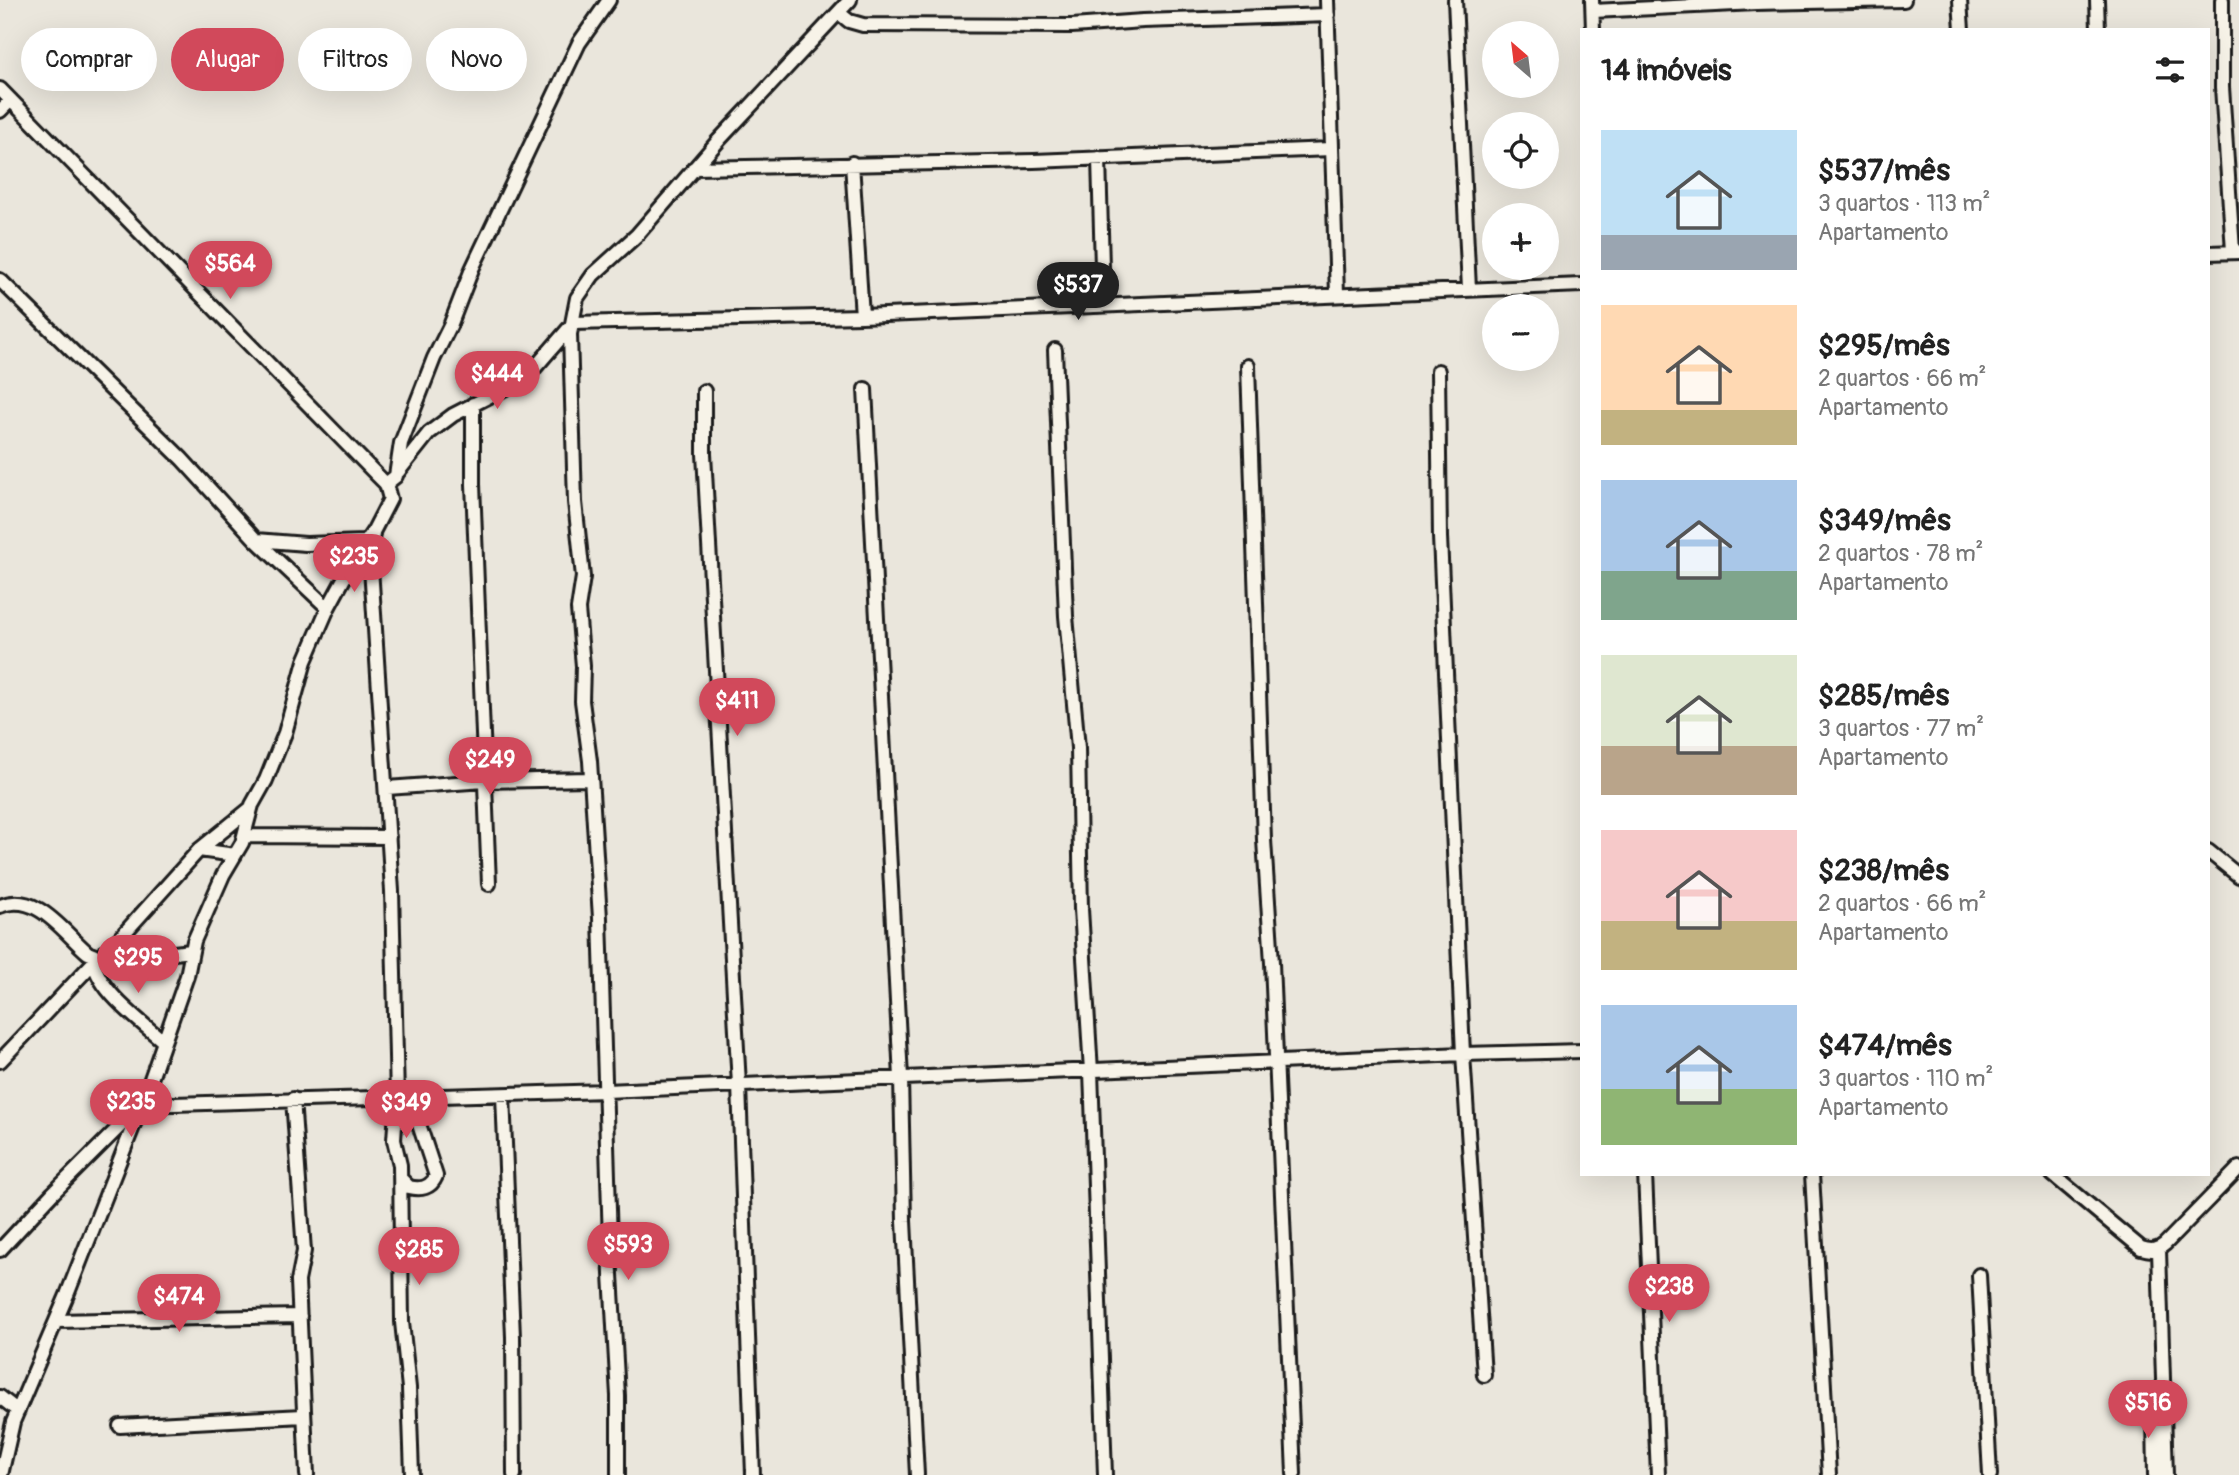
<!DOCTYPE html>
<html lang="pt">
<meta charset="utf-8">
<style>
body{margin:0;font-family:Pangolin,sans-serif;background:#f2f2f2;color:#222;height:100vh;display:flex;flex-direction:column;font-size:26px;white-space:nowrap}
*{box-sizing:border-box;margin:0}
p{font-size:23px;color:#767676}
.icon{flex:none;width:38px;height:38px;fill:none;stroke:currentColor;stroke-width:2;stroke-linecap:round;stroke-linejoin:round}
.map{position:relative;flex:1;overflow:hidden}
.panel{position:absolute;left:1580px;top:28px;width:630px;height:1148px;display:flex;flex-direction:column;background:#fff;border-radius:0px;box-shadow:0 7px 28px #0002}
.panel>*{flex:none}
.guide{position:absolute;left:21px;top:28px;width:665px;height:63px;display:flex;gap:14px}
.needle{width:46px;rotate:332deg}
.controls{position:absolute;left:1482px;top:21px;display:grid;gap:14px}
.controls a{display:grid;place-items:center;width:77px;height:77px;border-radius:50%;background:#fff;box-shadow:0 7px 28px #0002;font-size:35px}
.price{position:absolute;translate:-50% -60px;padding:0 16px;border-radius:24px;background:#d1495b;color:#fff;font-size:23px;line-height:46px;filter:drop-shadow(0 2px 4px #0008)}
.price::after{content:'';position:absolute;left:50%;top:42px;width:21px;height:16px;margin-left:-10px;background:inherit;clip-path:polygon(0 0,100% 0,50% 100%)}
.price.current{background:#222;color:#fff}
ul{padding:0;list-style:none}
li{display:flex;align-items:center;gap:21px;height:175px;padding:0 21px}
li span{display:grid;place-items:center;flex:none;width:196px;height:140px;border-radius:0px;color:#555}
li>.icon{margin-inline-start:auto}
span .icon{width:84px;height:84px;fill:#fffc;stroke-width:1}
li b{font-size:30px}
h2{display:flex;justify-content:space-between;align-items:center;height:84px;padding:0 21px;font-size:30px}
.tag{padding:0 24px;border-radius:32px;background:#fff;box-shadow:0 7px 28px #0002;font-size:24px;line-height:63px}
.tag.current{background:#d1495b;color:#fff}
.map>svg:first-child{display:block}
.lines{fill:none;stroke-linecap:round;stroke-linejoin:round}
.minor-casing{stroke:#1c1c1c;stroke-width:18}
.minor{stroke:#f7f3e8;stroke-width:12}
</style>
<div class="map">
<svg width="2239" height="1475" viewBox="0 0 2239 1475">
<rect width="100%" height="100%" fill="#eae6dc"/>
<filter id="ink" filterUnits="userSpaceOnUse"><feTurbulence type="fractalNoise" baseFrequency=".0143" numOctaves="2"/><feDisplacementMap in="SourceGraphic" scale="14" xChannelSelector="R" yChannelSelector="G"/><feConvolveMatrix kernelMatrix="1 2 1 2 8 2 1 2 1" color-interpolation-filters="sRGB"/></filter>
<g filter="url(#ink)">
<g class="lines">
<!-- minor casing -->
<g class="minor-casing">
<path id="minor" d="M1327,0L1337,294
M1455,0L1469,289
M1592,0L1593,30
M1960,0L1962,30
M2097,0L2098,30
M2222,0V87L2233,251
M1593,11L1756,3L1904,0
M839,13L849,21L863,25L1072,26L1143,21L1328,15
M0,89L375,473L386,484L390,499L374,530L354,560L328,608L305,661L285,733L266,780L252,805L242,843L223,875L194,941L187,976L145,1096L67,1295L13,1422L1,1475
M0,111L11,100
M1099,158L1103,304
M852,163L862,316
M694,168L1034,161L1331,149
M2208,253L2239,252
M0,280L182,459L256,540L328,608
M573,323L862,316L1582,285
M1055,350L1066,616L1078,748L1081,909L1091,1071L1105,1475
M1248,366L1264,840L1272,963L1294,1474
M1438,371L1440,537L1463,1054L1484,1375
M865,389L901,1078L904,1221L917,1475
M704,391V454L739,1085L753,1475
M473,404V484L489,884
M398,472L429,433L453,415L519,381L532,371L571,326
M386,484L396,476L401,443L434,358L450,326L472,269L579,43L609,0
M373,534L370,552L392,891L397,1097L394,1140L400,1165L402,1322L409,1388L412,1475
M256,540L306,544L364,542
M387,788L484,781L591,779
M244,836L389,837
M199,850L235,855
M2208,851L2239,876
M0,906C37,891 63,932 88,953L98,957L110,949L199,850L251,808
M93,956C94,989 141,1021 164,1042
M98,957L124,959L191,951
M0,1061L93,963
M503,1095L513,1337L514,1475
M293,1099L304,1251L298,1281L307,1475
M1645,1174L1658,1475
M1812,1174L1829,1475
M2052,1174L2141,1248C2151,1251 2157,1251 2165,1244L2239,1168
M401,1179L409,1187C421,1190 431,1188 436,1176L410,1097
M0,1250L53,1193L141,1105L606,1091L1463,1054L1582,1051
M2159,1250L2166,1475
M1979,1275L1990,1475
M56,1321L300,1316
M0,1397L18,1411
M120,1426L303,1416
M618,1475V1396L611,1274L600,918L590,761L582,701L583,666L578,609L583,577L575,502L570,334L577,298L593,275L637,235L719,140L850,0
M2155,1475L2154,1415L2164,1405"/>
</g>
<!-- minor -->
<use href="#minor" class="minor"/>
</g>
</g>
</svg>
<div class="controls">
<a><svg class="needle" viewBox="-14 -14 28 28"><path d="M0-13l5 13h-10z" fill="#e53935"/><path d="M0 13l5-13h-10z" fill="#767676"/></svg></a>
<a><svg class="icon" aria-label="locate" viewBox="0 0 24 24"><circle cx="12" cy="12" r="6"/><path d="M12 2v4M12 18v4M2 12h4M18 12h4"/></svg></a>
<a>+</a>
<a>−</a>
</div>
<b class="price" style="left:230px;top:301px">$564</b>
<b class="price current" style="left:1078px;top:322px">$537</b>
<b class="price" style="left:497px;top:411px">$444</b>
<b class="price" style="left:354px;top:594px">$235</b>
<b class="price" style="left:737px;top:738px">$411</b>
<b class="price" style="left:490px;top:797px">$249</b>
<b class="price" style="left:138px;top:995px">$295</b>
<b class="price" style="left:131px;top:1139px">$235</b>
<b class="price" style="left:406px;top:1140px">$349</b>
<b class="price" style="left:628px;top:1282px">$593</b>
<b class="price" style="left:419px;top:1287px">$285</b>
<b class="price" style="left:1669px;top:1324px">$238</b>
<b class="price" style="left:179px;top:1334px">$474</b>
<b class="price" style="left:2148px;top:1440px">$516</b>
<div class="guide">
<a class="tag">Comprar</a>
<a class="tag current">Alugar</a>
<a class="tag">Filtros</a>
<a class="tag">Novo</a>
</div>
<section class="panel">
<h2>14 imóveis<svg class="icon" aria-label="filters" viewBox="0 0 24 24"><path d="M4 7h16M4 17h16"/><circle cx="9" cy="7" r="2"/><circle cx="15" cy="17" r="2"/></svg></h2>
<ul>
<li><span style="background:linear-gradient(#bfe0f5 75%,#9aa5b1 0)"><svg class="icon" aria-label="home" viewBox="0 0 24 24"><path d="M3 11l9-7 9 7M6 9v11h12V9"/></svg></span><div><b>$537/mês</b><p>3 quartos · 113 m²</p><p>Apartamento</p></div></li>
<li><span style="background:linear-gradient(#ffd9b3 75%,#c2b280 0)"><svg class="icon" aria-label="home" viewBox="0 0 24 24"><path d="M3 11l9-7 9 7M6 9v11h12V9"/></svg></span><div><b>$295/mês</b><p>2 quartos · 66 m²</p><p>Apartamento</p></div></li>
<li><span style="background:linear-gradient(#a9c7e8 65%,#7fa58c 0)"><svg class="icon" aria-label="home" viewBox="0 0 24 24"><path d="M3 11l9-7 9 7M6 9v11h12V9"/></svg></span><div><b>$349/mês</b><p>2 quartos · 78 m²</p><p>Apartamento</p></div></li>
<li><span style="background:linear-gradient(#dfe7d0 65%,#b9a48a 0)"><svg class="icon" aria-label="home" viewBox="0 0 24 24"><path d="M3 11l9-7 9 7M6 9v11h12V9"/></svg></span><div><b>$285/mês</b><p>3 quartos · 77 m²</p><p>Apartamento</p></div></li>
<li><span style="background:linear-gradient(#f6c9c9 65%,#c2b280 0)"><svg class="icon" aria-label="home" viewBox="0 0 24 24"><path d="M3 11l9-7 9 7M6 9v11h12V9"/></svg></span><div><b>$238/mês</b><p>2 quartos · 66 m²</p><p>Apartamento</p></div></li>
<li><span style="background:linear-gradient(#a9c7e8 60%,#8fb573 0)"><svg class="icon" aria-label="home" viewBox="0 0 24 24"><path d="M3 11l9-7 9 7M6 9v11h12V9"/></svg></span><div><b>$474/mês</b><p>3 quartos · 110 m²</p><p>Apartamento</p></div></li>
</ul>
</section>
</div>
